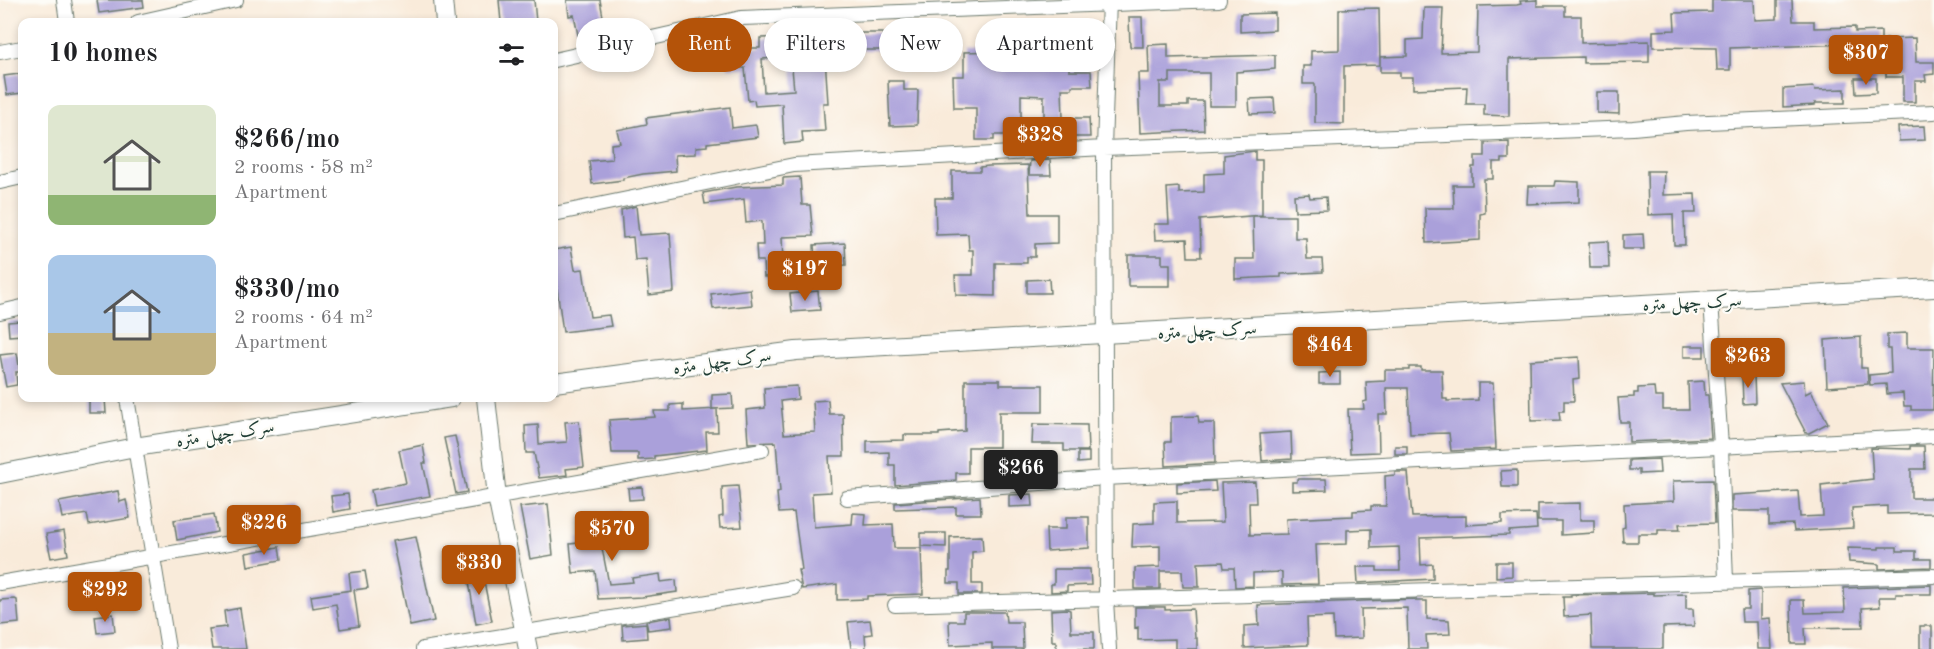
<!DOCTYPE html>
<meta charset="utf-8">
<style>
body{margin:0;font-family:"Old Standard TT",Amiri,serif;background:#f6f6f6;color:#202124;height:100vh;display:flex;flex-direction:column;font-size:22px;white-space:nowrap}
*{box-sizing:border-box;margin:0}
p{font-size:20px;color:#757577}
.icon{flex:none;width:33px;height:33px;fill:none;stroke:currentColor;stroke-width:2;stroke-linecap:round;stroke-linejoin:round}
.map{position:relative;flex:1;overflow:hidden}
.side{position:absolute;left:18px;top:18px;width:540px;height:384px;display:flex;flex-direction:column;background:#fff;border-radius:12px;box-shadow:0 3px 9px #0003}
.side>*{flex:none}
.top-card{position:absolute;left:576px;top:18px;width:570px;height:54px;display:flex;gap:12px}
.price{position:absolute;translate:-50% -51px;padding:0 14px;border-radius:6px;background:#b45309;color:#fff;font-size:20px;line-height:39px;filter:drop-shadow(0 2px 3px #0008)}
.price::after{content:'';position:absolute;left:50%;top:36px;width:18px;height:14px;margin-left:-9px;background:inherit;clip-path:polygon(0 0,100% 0,50% 100%)}
.price.on{background:#222;color:#fff}
ul{padding:0;list-style:none}
li{display:flex;align-items:center;gap:18px;height:150px;padding:0 30px}
li span{display:grid;place-items:center;flex:none;width:168px;height:120px;border-radius:12px;color:#555}
li>.icon{margin-inline-start:auto}
span .icon{width:72px;height:72px;fill:#fffc;stroke-width:1}
li b{font-size:26px}
h2{display:flex;justify-content:space-between;align-items:center;height:72px;padding:0 30px;font-size:26px}
.tag{padding:0 21px;border-radius:27px;background:#fff;box-shadow:0 3px 9px #0003;font-size:21px;line-height:54px}
.tag.on{background:#b45309;color:#fff}
.map>svg:first-child{display:block}
.building{fill:#aaa0da;fill-rule:evenodd}
.lines{fill:none;stroke-linecap:round;stroke-linejoin:round}
.minor-casing{stroke:#6b7a6e;stroke-width:16}
.tertiary-casing{stroke:#6b7a6e;stroke-width:20}
.minor{stroke:#fff;stroke-width:14}
.tertiary{stroke:#fff;stroke-width:18}
.labels{text-anchor:middle;stroke-width:4.5;stroke-linejoin:round;paint-order:stroke}
.street-label{font-size:18px;fill:#1f3d34;stroke:#fdfcf7}
</style>
<div class="map">
<svg width="1934" height="649" viewBox="0 0 1934 649">
<rect width="100%" height="100%" fill="#fdfcf7"/>
<filter id="ink" filterUnits="userSpaceOnUse"><feTurbulence type="fractalNoise" baseFrequency=".0167" numOctaves="2"/><feDisplacementMap in="SourceGraphic" scale="12" xChannelSelector="R" yChannelSelector="G"/><feConvolveMatrix kernelMatrix="1 2 1 2 8 2 1 2 1" color-interpolation-filters="sRGB"/></filter>
<filter id="wash" filterUnits="userSpaceOnUse"><feTurbulence type="fractalNoise" baseFrequency=".008" numOctaves="4" result="noise"/><feDisplacementMap in="SourceGraphic" scale="24" xChannelSelector="R" yChannelSelector="G"/><feGaussianBlur stdDeviation="1.35" result="paint"/><feColorMatrix in="noise" values="0 0 0 0 0 0 0 0 0 0 0 0 0 0 0 0 0 1.4 0 .05"/><feComposite in="paint" operator="in"/></filter>
<g filter="url(#wash)">
<rect width="100%" height="100%" fill="#f9ebda"/>
<g id="blocks">
<!-- building -->
<path class="building" d="M97,0H143L144,7L99,13Z
M499,0H534L536,22H501Z
M567,0H600L607,39L580,45L574,15L569,16Z
M1537,0V6H1565V16H1581V43L1649,41V62L1583,63V57L1509,59V116L1484,115V104H1466L1467,87L1413,89V77H1400V72H1380V57L1407,56V40L1423,39L1424,8H1443L1441,53L1477,52L1478,6L1517,5L1521,4L1520,1Z
M1712,0H1754L1755,20L1777,19V0H1792L1793,21H1814V28L1855,27V32L1881,31V43L1730,48V70H1717L1716,48L1653,47V31L1675,30L1674,13L1712,12Z
M1379,8L1380,65L1344,66V124L1315,123V84H1303V66H1311V51L1339,50V9Z
M1275,13V30L1240,32V14Z
M1129,17H1142L1143,47H1130Z
M999,26H1036L1037,50H1051V67H1069V71H1091L1092,86H1072V89H1062L1063,118H1089L1090,137H1062V141L1030,143V135H994V140H976V108H954L953,76H964V52L998,51ZM1021,95L1044,96V121H1021Z
M861,33H883V50H850V56L825,57L828,103H823L825,131L802,132L803,142L784,144L782,104L755,106L754,100L748,101L745,68H728V53L746,52V48H760V38L798,37L799,47L824,46V35L861,34ZM791,57L794,90L764,92L762,59Z
M1915,38L1916,62H1934V74L1925,75L1926,81H1915V102H1903V77H1886V39Z
M1168,44V58L1275,55V69L1236,72V106H1209V73H1170V82H1160V106H1188V101H1203L1204,130L1140,133L1138,73H1149L1148,45Z
M19,74L22,93L7,95L4,76Z
M1855,78H1876V93L1856,94Z
M888,81H904V90H918L917,125L890,126Z
M1814,87L1815,90L1845,89V103H1815V105L1783,107V89Z
M1597,92H1619V114L1597,113Z
M1274,98L1275,113L1250,114L1249,99Z
M730,107L732,128L756,125L758,137L707,143V146L696,147V154L675,155L676,171L643,174L623,178V180L592,184L589,161L612,159L611,144L620,143L617,130L647,124L646,118Z
M1924,126L1925,140L1899,141L1898,127Z
M1509,142V159H1502V162H1493V179H1484L1485,213L1480,214V240L1426,243L1425,208H1454L1453,185H1472V167H1475V156H1485V143Z
M1255,151V160H1262V215L1200,220L1201,257H1188L1187,239L1155,240L1154,224H1169L1167,188L1179,187V193L1204,192V174L1224,173V155Z
M1050,160L1051,175H1029L1030,161Z
M1028,165L1030,214H1057V243L1035,244V257H1027V263H995V296L956,295L955,275H973V250H969L968,234L936,235L935,198H952V171H980V167L989,166Z
M1647,171H1664L1663,195L1695,194L1696,213H1684L1685,245H1674L1673,214L1648,215Z
M800,177L802,205H810L813,236L782,237L783,262H786L787,276L764,277L763,261H757L756,245H763L762,221L746,223L744,199L705,204L703,193L736,187L783,185V178Z
M1555,181L1579,182V202L1527,204L1528,186H1554Z
M1309,194L1310,198L1326,197L1327,210L1295,211L1294,195Z
M636,206L639,235L670,233L674,292L649,295L646,259L635,260L633,237L623,238L621,210Z
M1253,216H1295V238H1306L1307,259H1322L1323,272L1281,274V277L1235,279V259H1254Z
M1643,234L1644,249H1623V235Z
M1608,241L1609,268H1590L1589,242Z
M845,243L846,265L815,266L814,245Z
M571,247L575,270L583,269L590,317L609,315L611,326L563,332L555,274L554,275V250Z
M1128,255H1162V264H1170V286H1128Z
M1049,279L1050,293H1027V280Z
M750,289L752,305L713,309L711,294Z
M818,291L820,310L792,312L790,294Z
M20,321L22,335L9,336L8,322Z
M1907,333V348H1934L1933,410H1911V406H1904L1903,393L1887,394L1886,384L1870,385L1869,375L1891,373L1890,349H1887V334Z
M1861,337V368H1867L1868,384L1827,387L1825,340Z
M1684,346H1704V357H1684Z
M17,353L20,372H16L17,385L6,387L0,355Z
M1579,357L1580,379L1573,380L1574,401H1564V411H1559L1560,420L1531,421L1530,360Z
M1409,367H1421V370H1442L1443,399H1447V401L1478,400V383H1493L1496,449L1451,451L1449,433L1410,434L1408,388H1386L1387,414H1378L1379,452L1350,453L1348,409H1364L1363,402L1367,401L1366,382L1385,381V370H1409Z
M1340,372V384H1319V373Z
M1742,375H1754L1755,403L1743,404Z
M965,380H1000V385H1043V412H999V447H968V473H956V480L895,485V465H889V452L867,453V441L904,440V435H939V433L965,431Z
M1704,381L1705,395H1708L1711,438L1629,442V422H1620L1618,398L1634,397V393H1638V388L1654,387L1655,397H1663V410H1689L1688,382Z
M1804,381L1805,394L1811,391L1828,423L1809,433H1806L1780,383Z
M797,386L798,399L781,401L784,434L815,432L813,401L828,400L829,414H843L844,456H829L831,492L812,493L814,527L852,524L853,513L866,514L865,525L893,524L894,548H921L923,594L867,596V599L837,600V584L802,589L798,570H802L794,512L779,513L777,493L780,492L776,442L748,443L746,410L765,408L764,388Z
M732,394L733,408L712,409V395Z
M89,398H105L106,413H89Z
M683,404V411L717,409L718,432H706L707,450L654,456V459L638,460V453H612L609,420L655,417L654,411H670V405Z
M1198,416L1199,423H1214L1215,463L1166,466L1165,442H1171V417Z
M579,421L584,467L566,469L567,475L539,478L534,453H526L525,426L538,425L539,444L567,442L565,422Z
M1033,424L1087,425L1088,451H1064V444H1032Z
M1291,432L1292,459L1262,461L1260,434Z
M455,436L467,492L456,494L444,438Z
M423,445L426,463H423L430,496L374,506L371,490L406,483L399,450Z
M1395,446H1407V454H1395Z
M1910,446H1924L1925,469H1911V498H1934V513L1887,514V506L1852,508L1853,528L1794,531L1793,524L1769,525V511H1732V495L1798,491L1800,517L1823,516L1821,485L1873,479L1871,448L1910,449Z
M1078,452H1089V462L1078,463Z
M1659,459L1660,473L1639,474V470H1629V460Z
M1001,463H1021V475L1000,477Z
M1517,470V487H1502L1501,471Z
M1395,472H1408L1412,517L1466,516V525L1502,523V515L1536,514L1537,529L1509,531V535L1420,538L1421,565L1433,564V579L1358,583L1357,567H1377V571H1400L1399,547L1371,548V529L1347,530V544L1316,545L1318,584L1282,585V572L1253,573V586L1235,587L1234,568H1224L1223,562L1198,563L1199,587H1183L1182,571H1160V589H1135V568L1160,567V546L1132,547L1133,524L1154,523V502L1177,501V523L1223,522L1221,483L1255,482L1256,503H1249L1250,535L1287,534L1286,519L1353,516V511L1371,510V506H1386L1385,476L1395,475Z
M1297,479H1326L1327,490L1292,491V482H1297Z
M1713,480L1715,523L1679,524L1680,530H1658V534H1638V542H1623L1622,528L1625,527L1624,504L1674,501L1673,481Z
M1215,481L1216,491L1177,493V483Z
M738,486L742,527L720,528L719,517L723,516L722,487Z
M642,487L643,499L629,500L628,488Z
M118,491L120,502L126,500L130,518L89,525L87,514L62,518L59,502Z
M348,494L350,509L333,512L331,496Z
M1032,494L1033,506L1009,507V495Z
M980,497L981,514H956V507L895,509V503Z
M1580,503V520H1594V533L1561,535V521H1538V504Z
M548,504L553,555L530,559L520,507Z
M296,506L298,519L255,525L254,513Z
M621,511L623,535L600,538L609,584L633,582L632,578L660,574L661,582L676,580L677,592L642,597L598,599L595,571L573,573L570,544L578,543L577,538L588,536L587,524H590L589,514Z
M214,514L217,532L177,540L174,520Z
M1066,517H1089V548L1047,551L1046,529H1066Z
M64,531L68,555L51,558L46,534Z
M921,533H946V547L921,546Z
M982,536L983,551L972,552V584H982V594H959V583H948V571H950V537Z
M416,537L434,621L410,626L392,541Z
M279,547L281,560L248,566L246,553Z
M1879,547H1897V551H1916V559H1931V567L1879,569V564L1849,562L1848,548L1879,549Z
M1496,562H1512V576L1496,577Z
M481,567L492,621L476,624L467,570Z
M1054,569H1090L1091,585L1067,586V591L1051,592V584H1054Z
M365,571L368,588L354,590L359,626L340,629L336,604L313,608L311,596L351,590L349,573Z
M1931,585V594H1896V597H1879L1880,607L1862,608L1863,627L1805,628L1806,644H1792L1791,600H1804L1805,613L1845,612L1844,588Z
M1761,590V619L1770,618L1772,649H1758L1757,622H1742L1741,609H1748V591Z
M1654,593V595L1686,594V609H1693L1694,626L1663,627V649H1592L1591,615L1564,617L1563,597H1571V595Z
M15,599L17,600L19,623L0,625V600Z
M1416,599V601H1427V619L1449,620L1450,634L1426,635L1427,649H1408L1407,608L1361,609L1362,638L1334,639L1333,617L1307,618L1308,645L1244,648V626L1259,625L1258,605Z
M1135,607H1165V610L1193,609L1195,638H1197V649H1175V639L1138,640V627L1135,628Z
M240,608L246,649H212L209,629L226,627L224,611Z
M1067,609L1070,610L1071,632H1094V649H1056V641H1052L1051,610Z
M964,612H1005L1006,622H1022L1023,649H992V643L950,645L949,621H964Z
M113,614L115,631L97,633L95,616Z
M671,617L672,627L648,630L646,621Z
M870,620L872,634L865,635L866,649H851L848,622Z
M646,623L647,638L623,640L622,625Z
M1920,626H1932V649H1920Z"/>
</g>
</g>
<g filter="url(#ink)">
<use href="#blocks" fill-opacity="0" stroke="#6b7a6e" stroke-width="1.5"/>
<g class="lines">
<!-- minor casing -->
<g class="minor-casing">
<path id="minor" d="M64,0L67,22
M1109,0L1104,148L1106,600L1109,649
M138,22L236,0
M0,52L22,48
M554,60L741,18L1219,0
M0,182L22,177
M554,214L794,165L1104,148L1633,128L1686,123L1934,112
M1711,301L1721,446L1726,581
M0,312L22,307
M127,398L168,649
M847,498L1105,478L1934,436
M0,583L762,450
M895,605L1934,576
M423,649L793,588"/>
</g>
<!-- tertiary casing -->
<g class="tertiary-casing">
<path id="tertiary" d="M443,0L445,22
M554,383L796,351L1934,288
M486,398L497,497L528,649
M0,474L135,447L451,398"/>
</g>
<!-- minor -->
<use href="#minor" class="minor"/>
<!-- tertiary -->
<use href="#tertiary" class="tertiary"/>
</g>
</g>
<g class="labels">
<!-- street labels -->
<g class="street-label">
<text transform="translate(1692 302) rotate(-3)" y="6">سرک چهل متره</text>
<text transform="translate(1207 330) rotate(-3)" y="6">سرک چهل متره</text>
<text transform="translate(722 361) rotate(-8)" y="6">سرک چهل متره</text>
<text transform="translate(225 433) rotate(-9)" y="6">سرک چهل متره</text>
</g>
</g>
</svg>
<b class="price" style="left:1866px;top:86px">$307</b>
<b class="price" style="left:1040px;top:168px">$328</b>
<b class="price" style="left:805px;top:302px">$197</b>
<b class="price" style="left:1330px;top:378px">$464</b>
<b class="price" style="left:1748px;top:389px">$263</b>
<b class="price on" style="left:1021px;top:501px">$266</b>
<b class="price" style="left:264px;top:556px">$226</b>
<b class="price" style="left:612px;top:562px">$570</b>
<b class="price" style="left:479px;top:596px">$330</b>
<b class="price" style="left:105px;top:623px">$292</b>
<div class="top-card">
<a class="tag">Buy</a>
<a class="tag on">Rent</a>
<a class="tag">Filters</a>
<a class="tag">New</a>
<a class="tag">Apartment</a>
</div>
<section class="side">
<h2>10 homes<svg class="icon" aria-label="filters" viewBox="0 0 24 24"><path d="M4 7h16M4 17h16"/><circle cx="9" cy="7" r="2"/><circle cx="15" cy="17" r="2"/></svg></h2>
<ul>
<li><span style="background:linear-gradient(#dfe7d0 75%,#8fb573 0)"><svg class="icon" aria-label="home" viewBox="0 0 24 24"><path d="M3 11l9-7 9 7M6 9v11h12V9"/></svg></span><div><b>$266/mo</b><p>2 rooms · 58 m²</p><p>Apartment</p></div></li>
<li><span style="background:linear-gradient(#a9c7e8 65%,#c2b280 0)"><svg class="icon" aria-label="home" viewBox="0 0 24 24"><path d="M3 11l9-7 9 7M6 9v11h12V9"/></svg></span><div><b>$330/mo</b><p>2 rooms · 64 m²</p><p>Apartment</p></div></li>
</ul>
</section>
</div>
